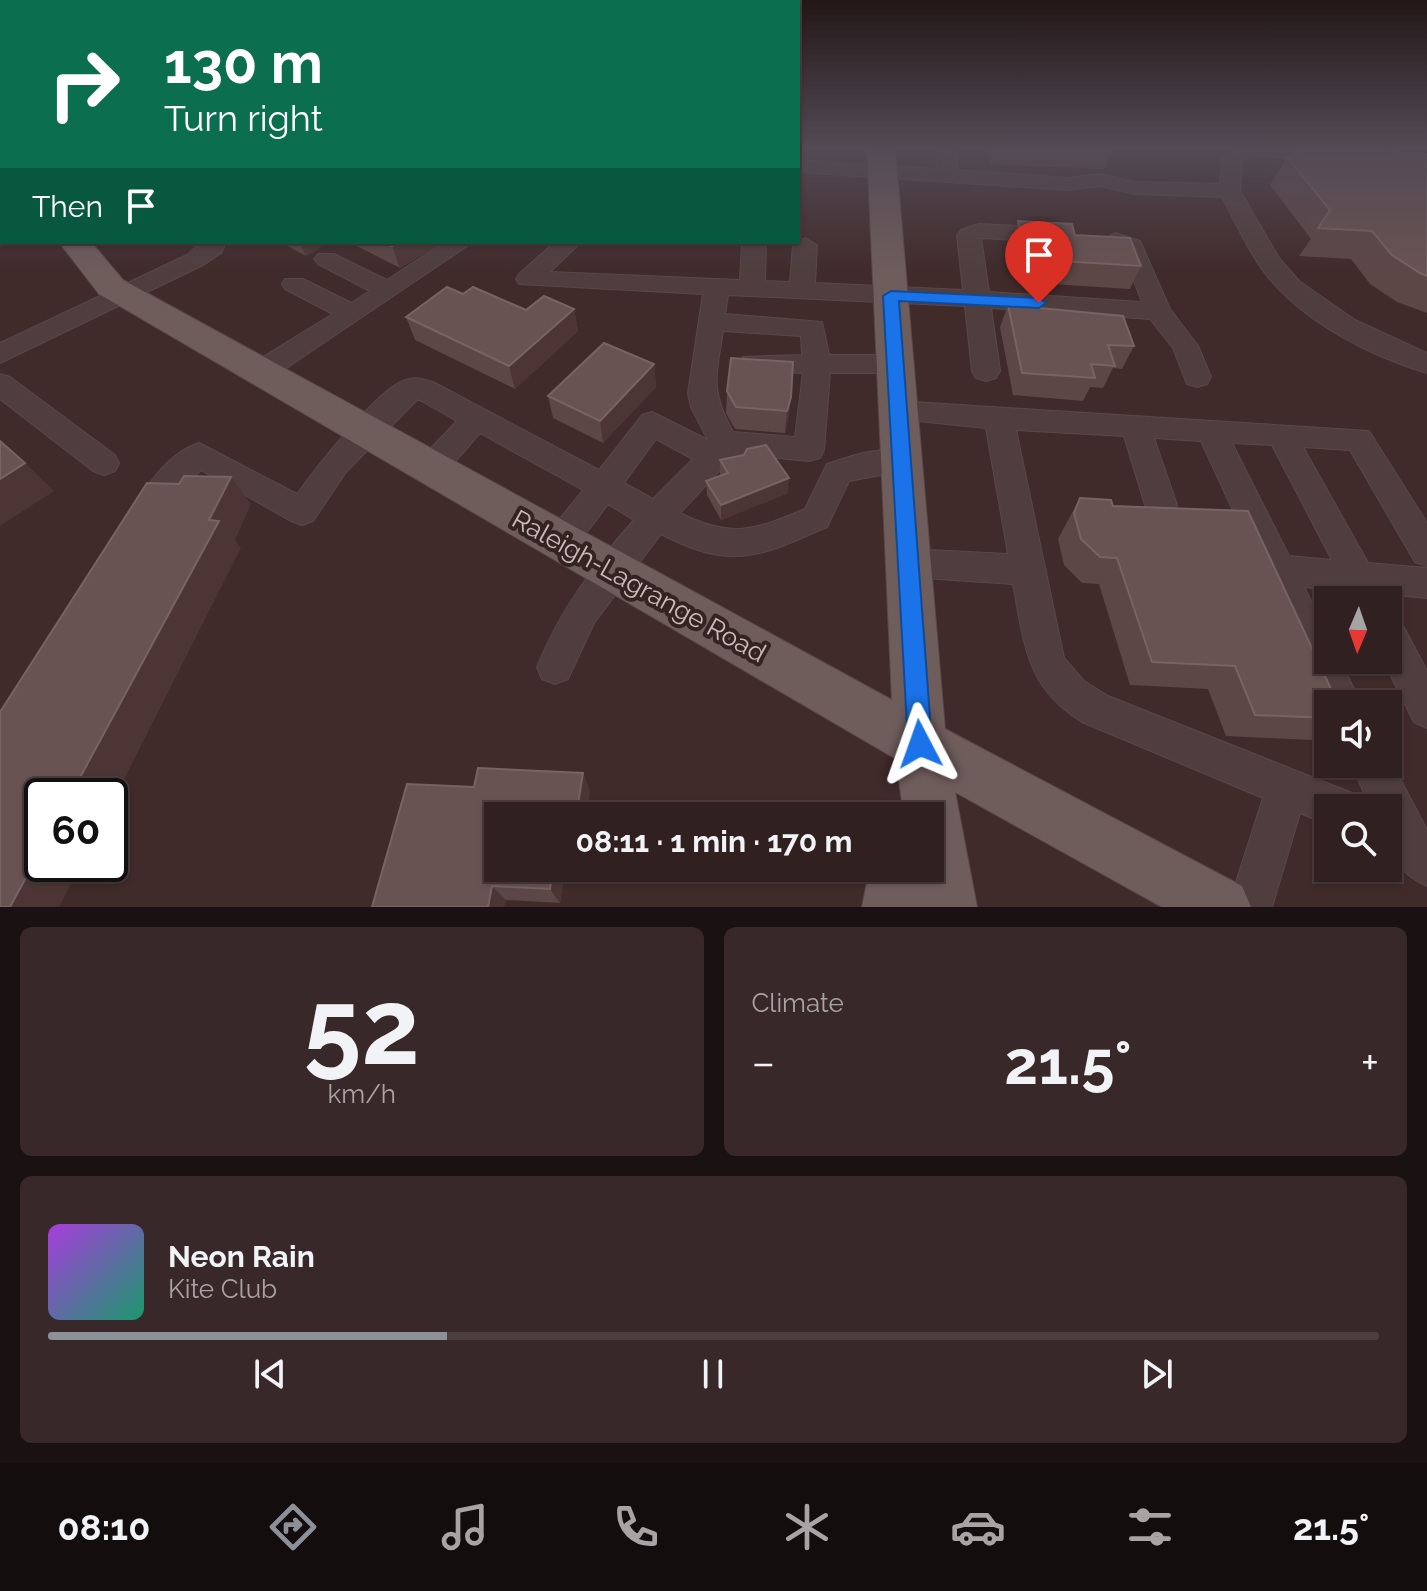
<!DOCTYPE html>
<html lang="en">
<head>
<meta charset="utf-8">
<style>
  :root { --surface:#302020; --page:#382829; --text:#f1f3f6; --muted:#a8a3a5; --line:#4b3e3e; --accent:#8c9099 }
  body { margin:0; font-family:Raleway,sans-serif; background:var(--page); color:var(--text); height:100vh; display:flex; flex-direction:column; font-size:30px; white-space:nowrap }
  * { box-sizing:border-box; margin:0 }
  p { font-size:26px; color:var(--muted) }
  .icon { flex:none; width:44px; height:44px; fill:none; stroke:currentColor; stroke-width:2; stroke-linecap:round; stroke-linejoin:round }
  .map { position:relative; height:907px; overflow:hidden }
  .drawer { display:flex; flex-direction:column; gap:20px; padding:20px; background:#1a1212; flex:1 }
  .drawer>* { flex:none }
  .banner { position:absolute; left:0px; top:0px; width:800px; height:244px; box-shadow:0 2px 6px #0004,0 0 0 2px var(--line); background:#0b6e4f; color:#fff; overflow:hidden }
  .needle { width:52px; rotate:182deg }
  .controls { position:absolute; left:1314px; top:586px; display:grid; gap:16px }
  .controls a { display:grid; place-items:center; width:88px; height:88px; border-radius:0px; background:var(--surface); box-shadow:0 2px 6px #0004,0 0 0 2px var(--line); font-size:40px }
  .speed { position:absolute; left:24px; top:778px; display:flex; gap:16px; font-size:40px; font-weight:700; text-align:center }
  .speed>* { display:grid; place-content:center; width:104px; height:104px; border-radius:50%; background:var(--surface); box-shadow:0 2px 6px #0004,0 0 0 2px var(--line); line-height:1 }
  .speed .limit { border:4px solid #111; border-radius:12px; background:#fff; color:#111 }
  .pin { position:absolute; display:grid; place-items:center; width:68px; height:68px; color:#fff; margin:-82px -34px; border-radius:50% 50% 50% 0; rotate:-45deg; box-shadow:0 0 8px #0007 }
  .pin .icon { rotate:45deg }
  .me { position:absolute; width:88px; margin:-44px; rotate:356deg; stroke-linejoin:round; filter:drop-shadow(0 0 6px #0008) }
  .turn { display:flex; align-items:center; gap:28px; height:168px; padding:0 32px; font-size:36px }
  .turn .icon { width:104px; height:104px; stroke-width:2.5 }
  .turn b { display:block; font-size:56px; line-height:68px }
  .then { display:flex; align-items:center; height:76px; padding:0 32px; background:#0003; gap:16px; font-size:30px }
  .big { font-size:60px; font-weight:700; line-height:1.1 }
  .drawer .card { flex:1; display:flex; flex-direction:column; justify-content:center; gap:12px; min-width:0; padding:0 28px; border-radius:12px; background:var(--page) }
  .drawer .dial { align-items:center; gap:0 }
  .dial b { font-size:104px; line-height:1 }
  .song { display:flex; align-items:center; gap:24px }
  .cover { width:96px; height:96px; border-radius:12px; background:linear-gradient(135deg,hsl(280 70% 55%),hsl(160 70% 35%)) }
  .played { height:8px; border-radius:4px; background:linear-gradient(90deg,var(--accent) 30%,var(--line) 30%) }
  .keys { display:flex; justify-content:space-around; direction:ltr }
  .heat { display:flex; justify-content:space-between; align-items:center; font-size:44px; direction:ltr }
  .drawer .tiles { flex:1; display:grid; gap:20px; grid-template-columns:1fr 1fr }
  .card:last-child { grid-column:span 2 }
  .trip { position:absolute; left:484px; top:802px; width:460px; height:80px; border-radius:0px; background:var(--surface); box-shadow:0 2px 6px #0004,0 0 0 2px var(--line); font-weight:700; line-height:80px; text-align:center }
  .tab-bar { display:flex; height:128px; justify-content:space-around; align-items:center; background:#130d0d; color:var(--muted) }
  .tab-bar .icon { width:56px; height:56px }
  .tab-bar .on { color:var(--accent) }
  .tab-bar b { font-size:36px; color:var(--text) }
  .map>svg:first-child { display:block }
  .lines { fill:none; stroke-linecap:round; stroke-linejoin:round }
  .minor-casing { stroke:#594848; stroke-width:2 }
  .major-casing { stroke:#594848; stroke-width:2 }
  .minor { fill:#503e3e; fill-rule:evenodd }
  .major { fill:#6f5d5c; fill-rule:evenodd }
  .wall { fill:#5d4646 }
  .shaded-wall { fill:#4d3535 }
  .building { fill:#695352; stroke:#786363; stroke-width:2 }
  .route { fill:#1a73e8; stroke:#114b97; stroke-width:2 }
  .labels { text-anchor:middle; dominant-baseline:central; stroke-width:8; stroke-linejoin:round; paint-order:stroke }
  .street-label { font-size:26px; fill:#cabcbb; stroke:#352322 }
</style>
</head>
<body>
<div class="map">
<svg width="1427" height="907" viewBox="0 0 1427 907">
  <rect width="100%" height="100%" fill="#402a2a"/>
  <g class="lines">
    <g class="minor-casing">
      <path id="minor" d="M937 147H957L958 170 1068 178 1099 174 1136 182 1220 184 1222 158 1237 147 1345 150 1348 154 1345 158 1338 160 1251 156 1242 161 1240 191 1279 258 1299 281 1355 320 1427 353V373C1372 357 1306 323 1269 278 1249 254 1237 224 1222 197L1136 194 1099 186 1068 190 798 172V160L937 169Z
        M2 194V208L0 209V195Z
        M979 224 1055 228 1067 235 1055 242 981 238 989 292 1142 302 1122 250 1103 240 1115 233 1140 241 1170 309 1198 346 1211 377 1207 384 1197 387 1187 384 1173 348 1150 319 991 308 1000 371 996 378 986 381 976 378 972 371 965 306 728 295 725 314 822 322 829 355H895L905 357 909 364 905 371 895 373H830L824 450 820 458 809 461 745 455 743 467 721 469 680 513C731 539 755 530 805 509L827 464C853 455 886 444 913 453L917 461 913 469 849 481 827 527C759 557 732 571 661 534L594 623 568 679 555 684 542 679 537 667C560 610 594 565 634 520L608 504C592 523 575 559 547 550L543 540 583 490 480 433C464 450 443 484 417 475L413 467 457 421 418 399 346 472 313 521 302 525 291 521 201 470C195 476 187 481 181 487 166 505 163 537 134 527L129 518C144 489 166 454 199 443L297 494C316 468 375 392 403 381 413 376 423 379 433 382L599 470 642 415 652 412 708 440 691 407 688 393 703 294 519 284 516 279 519 274 555 242H581L550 272 740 280 742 242H766L765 281 790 282 793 245 805 238 817 245 815 283 963 290 957 235 961 230ZM723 331 801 336 802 355 743 357 739 364 743 371 803 373 795 437 733 432C710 391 716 376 723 331ZM656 439 693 459 653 499 624 483Z
        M202 242H226L221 253 203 265 0 363V343L187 255Z
        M445 242H473L270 379 260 382 250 379 246 372 250 365 333 314 285 289 282 284 285 279H303L351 303 370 291 318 264 314 259 318 254H334L387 280Z
        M0 374 10 377 115 455 119 463 115 471 104 475 93 471 0 399Z
        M898 401 1369 431 1427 523V566L1415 562 1350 450 1303 447 1368 563 1427 568V598L1385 594 1387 600H1352L1347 591 1304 587 1328 636V660H1340L1361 704H1328V716L1201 441 1154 438 1177 505 1172 514 1161 518 1150 514 1145 505 1124 436 1016 430 1064 658 1084 681 1108 696 1352 793 1358 808H1328V825L1300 813 1272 907H1228L1263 798 1082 722C1025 686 1025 645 1013 584L908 577 896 573 891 563 896 553 908 549 1008 554 986 428 888 418 884 411 888 404ZM1232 443 1272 445 1332 560 1289 556Z
        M1388 618 1401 622 1427 671V728L1414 722 1383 660H1388Z
        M1388 756 1427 830V886C1390 870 1388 844 1388 808H1371L1351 764H1388Z"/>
    </g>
    <g class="major-casing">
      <path id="major" d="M0 147H2V161H0Z
        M867 147H895L945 729 1242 886 1251 907H1162L955 792 977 907H862L870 868H930V816H904L896 759 99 294 59 242H91L123 280 892 700Z"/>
    </g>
    <use href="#minor" class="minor"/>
    <use href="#major" class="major"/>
  </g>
  <path class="wall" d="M986 147H1113V148L1104 169 991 164Z
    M1299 148 1427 154V313L1397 302 1370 284 1351 259 1299 256 1311 239 1270 185 1287 157H1290L1293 152 1296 153Z
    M1018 221 1075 235 1141 266 1130 289 1019 282 1010 244Z
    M280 242H329L306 256Z
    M349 242H443L400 268Z
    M463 294 526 310 574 309 578 331 515 389 415 340 406 317Z
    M1008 305 1134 346 1122 369 1113 368 1103 388 1090 387 1083 401 1013 395 1000 327Z
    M654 364 656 387 603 443 553 418 548 396Z
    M727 391 791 397 788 419 785 433 735 429 726 413Z
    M720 460 788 493 721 520 707 495 706 481 720 476Z
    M1080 498 1113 506 1328 704V730L1312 740 1226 736 1208 689 1130 685 1099 584 1082 583 1064 565 1058 539Z
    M583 773 590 792 498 868H565L560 903 506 900 504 907H372L474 787Z"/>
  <path class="shaded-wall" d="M299 242H329L306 256Z
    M398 242H443L400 268 392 246Z
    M574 309 578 331 515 389 509 366Z
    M654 364 656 387 603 443 600 421Z
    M791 397 788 419 785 433 787 411Z
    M25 463 54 491 0 526V479Z
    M231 477 251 504 235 540 241 548 110 807V796H70Z
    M789 478 788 493 721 520V505Z
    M583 773 590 792 587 816H576Z
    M42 848V864H81L59 907H10Z
    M553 868H565L560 903 550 889Z
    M492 886 506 900 504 907H488Z"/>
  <path class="building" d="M1299 148 1427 154V276L1420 273 1392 255 1372 231 1318 228 1330 210 1287 157H1296L1293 152 1302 153Z
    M1018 221 1072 224 1075 235 1130 238 1141 266 1027 259Z
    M384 242H398L392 246Z
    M447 287 463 294 473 287 526 310 544 296 574 309 509 366 406 317Z
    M1008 305 1123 316 1134 346 1108 345 1115 366 1091 364 1095 378 1022 373Z
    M604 343 654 364 600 421 548 396Z
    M731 358 793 362 791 397 787 411 736 407 727 391Z
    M0 441 25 463 0 479Z
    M766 445 789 478 721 505 706 481 728 473 720 460 744 455 747 449Z
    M184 476 231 477 209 520 219 521 70 796H42V848L10 907H0V712L147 483 179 484Z
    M1080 498 1111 500 1113 506 1248 511 1338 704H1328V718L1255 715 1235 666 1152 662 1117 558 1100 557 1081 539 1074 513Z
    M478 768 583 773 576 816H498V868H553L550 889 492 886 488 907H372L407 784 474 787Z"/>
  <linearGradient id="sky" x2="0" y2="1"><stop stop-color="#231717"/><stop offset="0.54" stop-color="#534a55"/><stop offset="1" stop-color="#534a55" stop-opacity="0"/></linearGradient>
  <rect width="1427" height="274" fill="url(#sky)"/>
  <path class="route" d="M891 291 1039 298 1046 303 1039 308 899 301 932 744 928 752 920 756 911 752 908 744 883 296Z"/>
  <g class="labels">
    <g class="street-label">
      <text transform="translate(639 586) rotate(29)">Raleigh-Lagrange Road</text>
    </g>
  </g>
</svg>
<div class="controls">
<a><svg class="needle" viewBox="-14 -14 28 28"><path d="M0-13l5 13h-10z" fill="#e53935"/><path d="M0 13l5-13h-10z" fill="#a8a3a5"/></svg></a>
<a><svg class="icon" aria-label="sound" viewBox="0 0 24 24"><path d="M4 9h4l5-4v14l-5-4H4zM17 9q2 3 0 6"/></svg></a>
<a><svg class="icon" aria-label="search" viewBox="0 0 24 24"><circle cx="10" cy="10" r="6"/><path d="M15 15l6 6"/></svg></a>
</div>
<div class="speed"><div class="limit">60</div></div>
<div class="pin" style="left:1039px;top:303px;background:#d93025"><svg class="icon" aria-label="arrive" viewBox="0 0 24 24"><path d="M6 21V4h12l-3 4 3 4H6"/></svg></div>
<svg class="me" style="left:920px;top:744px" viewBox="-20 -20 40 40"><path d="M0-17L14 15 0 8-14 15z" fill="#1a73e8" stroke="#fff" stroke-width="4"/></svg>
<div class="trip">08:11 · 1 min · 170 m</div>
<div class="banner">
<div class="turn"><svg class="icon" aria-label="right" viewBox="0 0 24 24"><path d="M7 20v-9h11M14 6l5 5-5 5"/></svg><div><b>130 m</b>Turn right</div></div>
<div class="then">Then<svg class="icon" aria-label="arrive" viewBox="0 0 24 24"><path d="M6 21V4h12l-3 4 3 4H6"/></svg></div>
</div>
</div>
<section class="drawer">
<div class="tiles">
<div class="card dial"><b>52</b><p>km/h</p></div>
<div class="card"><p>Climate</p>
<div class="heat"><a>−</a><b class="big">21.5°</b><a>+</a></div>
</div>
<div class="card">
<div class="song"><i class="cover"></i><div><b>Neon Rain</b><p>Kite Club</p></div></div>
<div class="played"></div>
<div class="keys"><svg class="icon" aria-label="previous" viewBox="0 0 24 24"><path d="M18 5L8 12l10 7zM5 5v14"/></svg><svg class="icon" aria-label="pause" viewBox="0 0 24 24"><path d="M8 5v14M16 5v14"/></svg><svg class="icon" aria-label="next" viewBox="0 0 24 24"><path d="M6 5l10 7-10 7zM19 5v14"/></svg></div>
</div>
</div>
</section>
<nav class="tab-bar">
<b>08:10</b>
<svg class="icon on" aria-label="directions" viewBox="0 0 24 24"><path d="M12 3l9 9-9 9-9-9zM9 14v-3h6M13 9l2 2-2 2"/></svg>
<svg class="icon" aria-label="music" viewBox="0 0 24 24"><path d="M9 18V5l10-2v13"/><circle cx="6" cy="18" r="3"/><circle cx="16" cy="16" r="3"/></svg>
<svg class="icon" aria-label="phone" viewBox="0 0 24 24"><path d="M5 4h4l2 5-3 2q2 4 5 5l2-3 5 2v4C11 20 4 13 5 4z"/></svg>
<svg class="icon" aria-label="climate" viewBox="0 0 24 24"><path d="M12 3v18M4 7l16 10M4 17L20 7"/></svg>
<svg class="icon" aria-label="car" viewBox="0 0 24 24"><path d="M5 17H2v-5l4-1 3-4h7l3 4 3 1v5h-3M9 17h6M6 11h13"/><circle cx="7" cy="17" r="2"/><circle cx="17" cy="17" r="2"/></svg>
<svg class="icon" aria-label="filters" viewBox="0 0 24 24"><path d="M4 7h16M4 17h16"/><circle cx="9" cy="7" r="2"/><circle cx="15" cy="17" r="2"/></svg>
<b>21.5°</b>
</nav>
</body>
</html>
